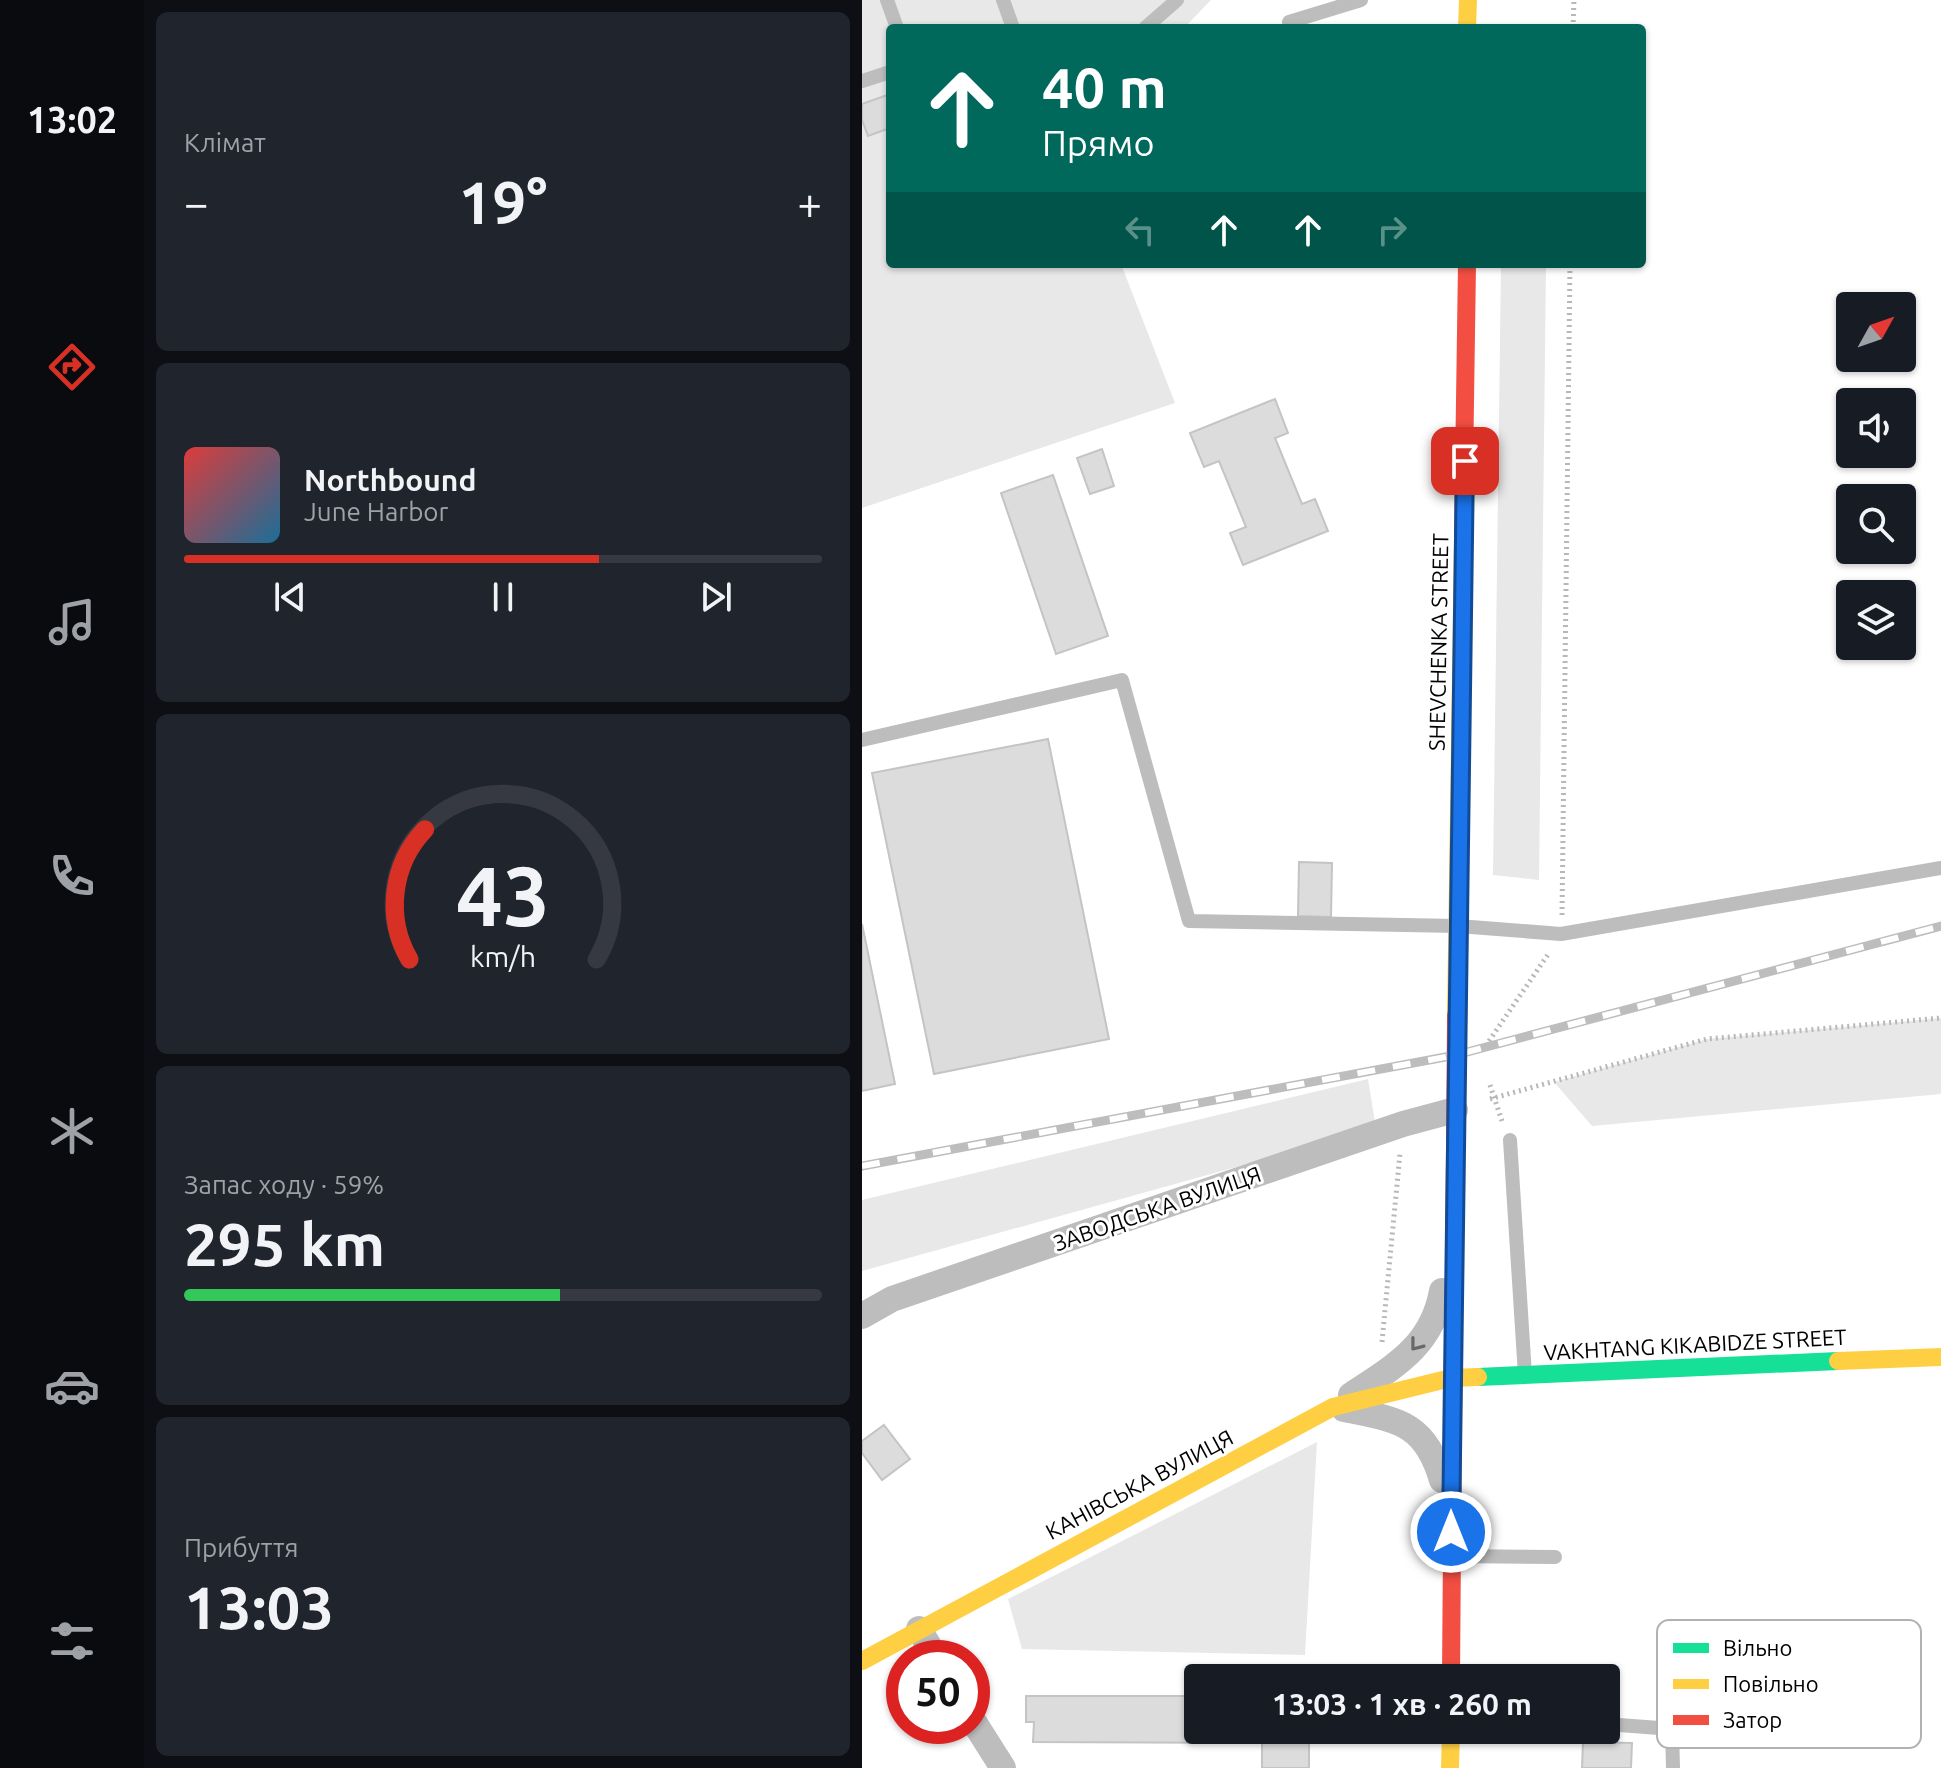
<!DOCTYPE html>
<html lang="uk">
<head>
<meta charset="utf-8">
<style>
  :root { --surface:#171b24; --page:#20242c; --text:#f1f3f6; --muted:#9ea1a6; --line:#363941; --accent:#d93025 }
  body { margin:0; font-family:Ubuntu,sans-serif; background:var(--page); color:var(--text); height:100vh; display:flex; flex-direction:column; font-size:30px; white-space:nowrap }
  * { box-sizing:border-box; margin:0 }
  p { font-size:26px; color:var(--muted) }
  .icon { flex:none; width:44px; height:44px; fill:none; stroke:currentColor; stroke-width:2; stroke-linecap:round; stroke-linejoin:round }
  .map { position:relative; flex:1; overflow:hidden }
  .side { display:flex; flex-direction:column; gap:12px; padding:12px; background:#0d0f14; width:718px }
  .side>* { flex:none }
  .guide { position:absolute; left:24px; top:24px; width:760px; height:244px; border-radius:8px; box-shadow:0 2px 6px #0004; background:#00695c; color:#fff; overflow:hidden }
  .needle { width:52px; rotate:50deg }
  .fabs { position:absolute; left:974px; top:292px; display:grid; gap:16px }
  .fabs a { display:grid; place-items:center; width:80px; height:80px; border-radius:8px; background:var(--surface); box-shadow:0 2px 6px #0004; font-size:40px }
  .speed { position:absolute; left:24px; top:1640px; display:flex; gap:16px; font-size:40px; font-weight:700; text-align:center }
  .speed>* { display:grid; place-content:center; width:104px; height:104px; border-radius:50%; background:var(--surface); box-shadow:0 2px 6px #0004; line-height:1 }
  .speed .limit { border:12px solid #d22; background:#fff; color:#111 }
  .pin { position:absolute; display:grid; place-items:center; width:68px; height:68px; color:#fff; margin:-34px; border-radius:16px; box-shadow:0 4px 12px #0006 }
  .me { position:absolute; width:88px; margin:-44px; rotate:0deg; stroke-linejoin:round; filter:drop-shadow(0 0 6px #0008) }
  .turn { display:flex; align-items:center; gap:28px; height:168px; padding:0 24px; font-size:36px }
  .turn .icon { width:104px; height:104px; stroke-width:2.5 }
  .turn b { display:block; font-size:56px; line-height:68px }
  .lanes { display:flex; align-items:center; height:76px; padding:0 24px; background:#0003; justify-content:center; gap:40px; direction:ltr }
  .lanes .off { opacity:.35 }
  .big { font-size:60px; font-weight:700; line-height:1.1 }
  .side .card { flex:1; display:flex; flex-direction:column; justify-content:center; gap:12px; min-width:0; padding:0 28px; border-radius:12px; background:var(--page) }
  .side .dial { align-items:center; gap:0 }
  .dial svg { height:208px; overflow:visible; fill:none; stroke:var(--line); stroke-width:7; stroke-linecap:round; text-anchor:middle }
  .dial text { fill:var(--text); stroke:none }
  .song { display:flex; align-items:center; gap:24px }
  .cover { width:96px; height:96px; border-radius:12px; background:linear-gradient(135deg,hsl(0 70% 55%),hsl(200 70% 35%)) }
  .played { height:8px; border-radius:4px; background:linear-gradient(90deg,var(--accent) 65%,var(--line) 65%) }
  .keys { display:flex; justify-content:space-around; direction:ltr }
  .heat { display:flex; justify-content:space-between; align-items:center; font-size:44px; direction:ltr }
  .charge { height:12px; border-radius:6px; background:linear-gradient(90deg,#34c759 59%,var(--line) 0) }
  .trip { position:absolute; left:322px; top:1664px; width:436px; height:80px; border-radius:8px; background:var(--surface); box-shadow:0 2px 6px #0004; font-weight:700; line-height:80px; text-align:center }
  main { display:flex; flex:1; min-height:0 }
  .dock { display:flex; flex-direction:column; width:144px; justify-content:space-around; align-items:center; background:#090b0e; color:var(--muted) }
  .dock .icon { width:56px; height:56px }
  .dock .current { color:var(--accent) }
  .dock b { font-size:36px; color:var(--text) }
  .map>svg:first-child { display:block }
  .green { fill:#e8e8e8 }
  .building { fill:#dcdcdc; stroke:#c4c4c4; stroke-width:2 }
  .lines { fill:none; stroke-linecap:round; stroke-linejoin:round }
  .path { stroke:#b8b8b8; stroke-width:5; stroke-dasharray:2 4; stroke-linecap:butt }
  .lane { stroke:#bdbdbd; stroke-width:14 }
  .street { stroke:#bdbdbd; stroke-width:26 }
  .fast { stroke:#16e098; stroke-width:18 }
  .slow { stroke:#ffcf43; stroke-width:18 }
  .jam { stroke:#f24e42; stroke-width:18 }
  .rail-casing { stroke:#bdbdbd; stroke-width:9 }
  .rail { stroke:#fff; stroke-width:6; stroke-dasharray:18; stroke-linecap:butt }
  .oneway { stroke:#686868 }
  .route-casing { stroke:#114b97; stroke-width:20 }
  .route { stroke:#1a73e8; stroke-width:14 }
  .labels { text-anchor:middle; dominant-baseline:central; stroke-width:6; stroke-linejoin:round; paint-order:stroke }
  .street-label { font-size:22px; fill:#000; stroke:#fff }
  .key { fill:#fff; stroke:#b2b2b2; stroke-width:2 }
  .key-label { font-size:22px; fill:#000 }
</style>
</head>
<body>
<main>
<nav class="dock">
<b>13:02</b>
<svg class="icon current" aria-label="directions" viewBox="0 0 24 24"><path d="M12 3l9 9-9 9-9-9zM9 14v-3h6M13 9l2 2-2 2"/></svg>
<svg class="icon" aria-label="music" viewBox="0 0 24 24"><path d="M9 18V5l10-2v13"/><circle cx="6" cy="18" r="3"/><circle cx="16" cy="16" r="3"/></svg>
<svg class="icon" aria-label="phone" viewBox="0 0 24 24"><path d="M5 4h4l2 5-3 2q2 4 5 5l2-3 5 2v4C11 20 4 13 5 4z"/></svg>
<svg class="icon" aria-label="climate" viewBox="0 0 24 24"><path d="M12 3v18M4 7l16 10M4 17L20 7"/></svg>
<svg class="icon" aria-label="car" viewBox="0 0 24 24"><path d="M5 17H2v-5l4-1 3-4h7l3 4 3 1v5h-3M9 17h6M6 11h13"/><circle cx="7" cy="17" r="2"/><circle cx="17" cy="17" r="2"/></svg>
<svg class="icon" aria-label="filters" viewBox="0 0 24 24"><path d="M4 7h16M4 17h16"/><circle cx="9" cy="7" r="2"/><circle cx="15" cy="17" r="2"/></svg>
</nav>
<section class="side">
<div class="card"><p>Клімат</p>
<div class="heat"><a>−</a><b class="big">19°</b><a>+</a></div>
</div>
<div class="card">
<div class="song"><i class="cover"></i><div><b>Northbound</b><p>June Harbor</p></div></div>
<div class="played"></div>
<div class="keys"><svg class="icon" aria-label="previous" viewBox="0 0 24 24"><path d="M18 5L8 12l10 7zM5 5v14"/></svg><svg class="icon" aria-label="pause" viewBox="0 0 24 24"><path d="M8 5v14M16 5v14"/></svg><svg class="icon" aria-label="next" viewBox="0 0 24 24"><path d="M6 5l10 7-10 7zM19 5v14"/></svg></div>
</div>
<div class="card dial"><svg viewBox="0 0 100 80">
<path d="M14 69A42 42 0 1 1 86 69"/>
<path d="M14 69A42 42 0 0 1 20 19" stroke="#d93025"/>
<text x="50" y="56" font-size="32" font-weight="700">43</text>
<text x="50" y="72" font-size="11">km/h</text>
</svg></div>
<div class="card"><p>Запас ходу · 59%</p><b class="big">295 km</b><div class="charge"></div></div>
<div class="card"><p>Прибуття</p><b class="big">13:03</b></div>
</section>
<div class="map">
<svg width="1079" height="1768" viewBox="0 0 1079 1768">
  <rect width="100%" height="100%" fill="#fff"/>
  <path class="green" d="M0 0H349L322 28H28V264H259L313 403 0 508Z
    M639 264H684L677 880 631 875Z
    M1079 1018V1094L730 1126 692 1082 845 1039Z
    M506 1079 514 1128 0 1271V1200Z
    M455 1442 443 1655 160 1649 146 1599Z"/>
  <path class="building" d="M28 94V128L6 136 0 120V104Z
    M413 399 426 433 413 438 440 504 453 499 466 531 381 565 368 533 384 527 357 461 342 467 328 433Z
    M240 449 252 486 228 494 215 458Z
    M191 475 246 636 194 654 139 493Z
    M186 739 247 1039 72 1074 10 773Z
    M437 862 470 863 469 917 436 916Z
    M0 924 33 1084 0 1091Z
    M22 1425 48 1459 20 1480 0 1453V1441Z
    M164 1696H336V1730H447V1768H400V1743L171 1742 172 1722H164Z
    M721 1742 770 1743 769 1768H720Z"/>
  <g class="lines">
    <path class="path" d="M711 28 712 0
      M700 915 708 264
      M627 1041 687 953
      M628 1085 640 1121
      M628 1099 845 1039 1079 1018
      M520 1342 538 1153"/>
    <path class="lane" d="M25 0 35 28
      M141 0 151 28
      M427 22 499 0
      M283 28 315 0
      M0 81 28 72
      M0 740 260 680 327 921 596 926 699 934 1079 868
      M648 1140 663 1375
      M589 1556 693 1557
      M744 1724 810 1729 811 1768"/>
    <path class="street" d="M0 1316 30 1299 541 1124 593 1110
      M489 1395C533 1366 570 1346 580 1291
      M482 1409C536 1420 563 1422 580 1480
      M57 1629 74 1658
      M110 1719 141 1768"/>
    <path class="fast" d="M616 1377 976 1361"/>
    <path class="slow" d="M605 28 606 0
      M594 1015 601 538
      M976 1361 1079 1357
      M0 1661 471 1407 589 1378 616 1377
      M588 1768 589 1730"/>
    <path class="jam" d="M601 538 605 264
      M589 1678 594 1015"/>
    <g class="rail-casing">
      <path id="rail" d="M0 1166 594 1055 1079 926"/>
    </g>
    <use href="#rail" class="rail"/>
  </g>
  <defs><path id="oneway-chevron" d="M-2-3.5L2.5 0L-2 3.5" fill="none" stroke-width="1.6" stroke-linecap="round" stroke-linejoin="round" transform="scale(2)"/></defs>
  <use class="oneway" href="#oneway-chevron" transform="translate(554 1345) rotate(128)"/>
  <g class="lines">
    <g class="route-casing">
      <path id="route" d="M589 1532 603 461"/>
    </g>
    <use href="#route" class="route"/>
  </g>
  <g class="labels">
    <g class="street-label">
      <text transform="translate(576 642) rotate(-89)">SHEVCHENKA STREET</text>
      <text transform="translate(295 1208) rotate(-19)">ЗАВОДСЬКА ВУЛИЦЯ</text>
      <text transform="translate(833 1344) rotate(-3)">VAKHTANG KIKABIDZE STREET</text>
      <text transform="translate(277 1484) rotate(-28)">КАНІВСЬКА ВУЛИЦЯ</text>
    </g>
  </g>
  <rect x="795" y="1620" width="264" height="128" rx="12" class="key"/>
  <rect x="811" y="1643" width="36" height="10" fill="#16e098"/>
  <rect x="811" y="1679" width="36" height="10" fill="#ffcf43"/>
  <rect x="811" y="1715" width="36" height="10" fill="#f24e42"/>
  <g class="key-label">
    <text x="861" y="1656">Вільно</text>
    <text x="861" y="1692">Повільно</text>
    <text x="861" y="1728">Затор</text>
  </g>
</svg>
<div class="fabs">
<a><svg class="needle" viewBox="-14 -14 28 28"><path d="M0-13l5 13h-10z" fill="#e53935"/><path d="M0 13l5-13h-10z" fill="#9ea1a6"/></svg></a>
<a><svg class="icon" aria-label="sound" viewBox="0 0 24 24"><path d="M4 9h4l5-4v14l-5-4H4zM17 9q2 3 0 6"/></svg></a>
<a><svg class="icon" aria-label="search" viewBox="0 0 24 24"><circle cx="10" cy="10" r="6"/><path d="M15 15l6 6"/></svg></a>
<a><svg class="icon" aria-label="layers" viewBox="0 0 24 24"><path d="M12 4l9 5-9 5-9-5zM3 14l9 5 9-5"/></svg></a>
</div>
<div class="speed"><div class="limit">50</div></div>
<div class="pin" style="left:603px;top:461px;background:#d93025"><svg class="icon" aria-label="arrive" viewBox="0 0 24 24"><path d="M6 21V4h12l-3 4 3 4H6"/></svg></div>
<svg class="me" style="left:589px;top:1532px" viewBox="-20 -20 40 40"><circle r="17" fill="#1a73e8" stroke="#fff" stroke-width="3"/><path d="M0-11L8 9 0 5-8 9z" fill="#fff"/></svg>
<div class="trip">13:03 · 1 хв · 260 m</div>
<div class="guide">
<div class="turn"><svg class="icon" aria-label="ahead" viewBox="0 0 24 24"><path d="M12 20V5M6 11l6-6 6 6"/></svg><div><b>40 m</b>Прямо</div></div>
<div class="lanes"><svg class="icon off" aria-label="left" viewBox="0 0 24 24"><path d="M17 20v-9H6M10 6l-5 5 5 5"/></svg><svg class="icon" aria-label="ahead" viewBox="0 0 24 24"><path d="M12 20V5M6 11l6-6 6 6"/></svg><svg class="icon" aria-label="ahead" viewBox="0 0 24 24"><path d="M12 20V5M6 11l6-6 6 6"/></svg><svg class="icon off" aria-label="right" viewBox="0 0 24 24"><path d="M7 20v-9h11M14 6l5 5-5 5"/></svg></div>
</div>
</div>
</main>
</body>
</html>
